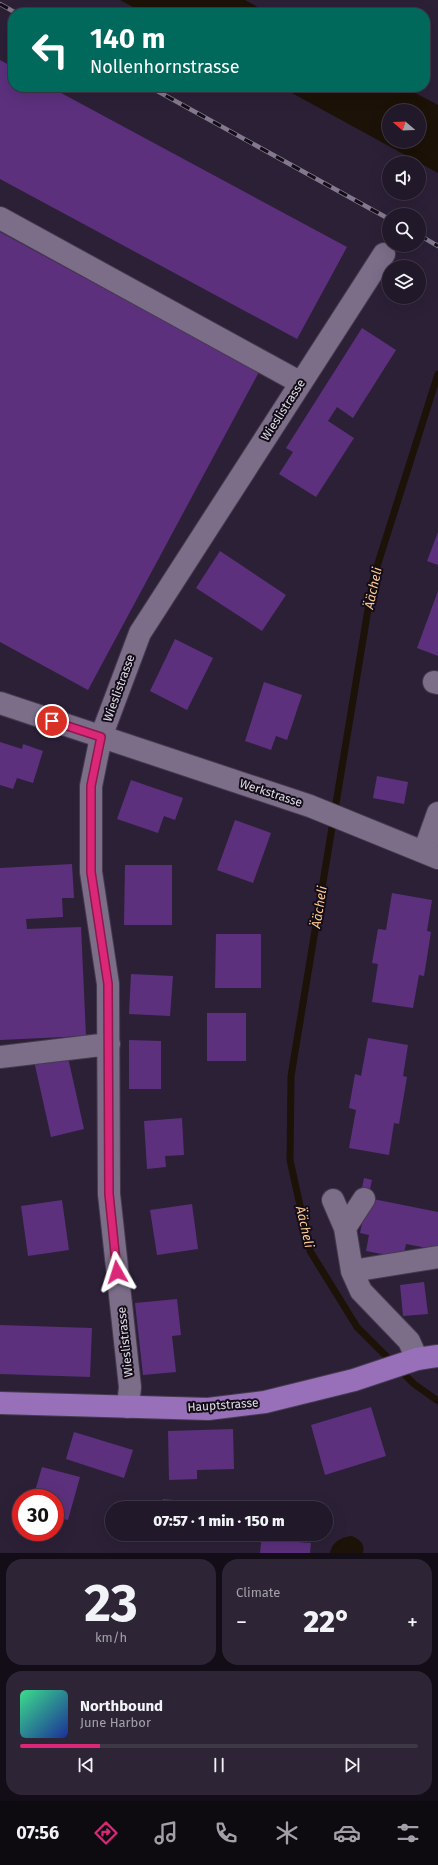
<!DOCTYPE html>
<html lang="en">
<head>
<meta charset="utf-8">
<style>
  :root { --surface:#211829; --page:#2d2535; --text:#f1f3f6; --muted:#a2a0a8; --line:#3e3746; --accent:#db2777 }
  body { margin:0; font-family:"Fira Sans",sans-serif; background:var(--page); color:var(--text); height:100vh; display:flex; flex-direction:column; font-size:15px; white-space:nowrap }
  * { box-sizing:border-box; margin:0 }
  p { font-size:13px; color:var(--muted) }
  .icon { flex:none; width:22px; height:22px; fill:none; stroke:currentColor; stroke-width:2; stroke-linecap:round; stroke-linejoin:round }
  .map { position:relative; height:1553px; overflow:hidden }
  .details { display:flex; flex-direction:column; gap:6px; padding:6px; background:#120d17; flex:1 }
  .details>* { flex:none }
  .banner { position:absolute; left:8px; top:8px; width:422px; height:84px; border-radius:16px; box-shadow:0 4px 16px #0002,0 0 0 1px var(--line); background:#00695c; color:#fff; overflow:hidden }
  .needle { width:26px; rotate:289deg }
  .fabs { position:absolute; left:382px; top:104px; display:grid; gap:8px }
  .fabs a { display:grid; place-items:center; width:44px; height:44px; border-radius:50%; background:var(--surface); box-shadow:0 4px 16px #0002,0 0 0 1px var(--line); font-size:20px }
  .speed { position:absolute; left:12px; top:1489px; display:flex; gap:8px; font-size:20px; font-weight:700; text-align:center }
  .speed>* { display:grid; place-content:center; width:52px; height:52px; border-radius:50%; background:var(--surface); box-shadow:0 4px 16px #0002,0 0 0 1px var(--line); line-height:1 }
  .speed .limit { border:6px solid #d22; background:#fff; color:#111 }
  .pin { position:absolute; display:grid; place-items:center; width:34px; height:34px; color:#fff; margin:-17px; border:2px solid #fff; border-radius:50%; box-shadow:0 1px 4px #0007 }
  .me { position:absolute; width:44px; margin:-22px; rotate:354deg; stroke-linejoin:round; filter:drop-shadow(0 0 3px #0008) }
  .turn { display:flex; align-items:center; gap:14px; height:84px; padding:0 16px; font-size:18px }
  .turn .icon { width:52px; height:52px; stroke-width:2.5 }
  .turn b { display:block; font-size:28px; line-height:34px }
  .big { font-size:30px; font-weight:800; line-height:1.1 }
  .details .card { flex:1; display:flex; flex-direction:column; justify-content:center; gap:6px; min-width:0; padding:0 14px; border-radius:16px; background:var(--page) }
  .details .dial { align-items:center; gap:0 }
  .dial b { font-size:52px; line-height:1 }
  .song { display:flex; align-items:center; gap:12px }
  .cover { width:48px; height:48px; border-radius:6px; background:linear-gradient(135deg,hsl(150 70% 55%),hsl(230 70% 35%)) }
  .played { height:4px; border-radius:2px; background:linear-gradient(90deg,var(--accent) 20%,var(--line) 20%) }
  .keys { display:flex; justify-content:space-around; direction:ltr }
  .heat { display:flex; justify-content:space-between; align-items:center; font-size:22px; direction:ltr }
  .details .tiles { flex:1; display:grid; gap:6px; grid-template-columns:1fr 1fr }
  .card:last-child { grid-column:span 2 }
  .trip { position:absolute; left:105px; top:1501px; width:228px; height:40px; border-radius:20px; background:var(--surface); box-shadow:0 4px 16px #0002,0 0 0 1px var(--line); font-weight:800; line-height:40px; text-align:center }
  .tab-bar { display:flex; height:64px; justify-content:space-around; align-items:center; background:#0d0a10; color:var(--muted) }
  .tab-bar .icon { width:28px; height:28px }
  .tab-bar .on { color:var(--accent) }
  .tab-bar b { font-size:18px; color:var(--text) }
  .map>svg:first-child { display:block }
  .water { fill:#1c1207; fill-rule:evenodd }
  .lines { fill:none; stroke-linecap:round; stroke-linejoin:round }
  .stream { stroke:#1c1207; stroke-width:7 }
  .building { fill:#5c307d }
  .minor-casing { stroke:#463b4e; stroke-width:24 }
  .major-casing { stroke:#463b4e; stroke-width:24 }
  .minor { stroke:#7c6e89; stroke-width:22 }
  .major { stroke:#9870b9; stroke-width:22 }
  .rail-casing { stroke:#83798c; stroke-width:4.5 }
  .rail { stroke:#120d17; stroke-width:3; stroke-dasharray:9; stroke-linecap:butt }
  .route-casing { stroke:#8e194d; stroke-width:10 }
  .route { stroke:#db2777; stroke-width:7 }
  .labels { text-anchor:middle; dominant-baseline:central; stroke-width:4; stroke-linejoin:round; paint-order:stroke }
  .street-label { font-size:12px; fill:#e0d9e8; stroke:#120d17 }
  .water-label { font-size:13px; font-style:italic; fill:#fec88e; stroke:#120d17 }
</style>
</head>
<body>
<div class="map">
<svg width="438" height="1553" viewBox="0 0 438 1553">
  <rect width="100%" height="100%" fill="#2c2037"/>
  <path class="water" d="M120 0H245L269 13H144Z
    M281 87H404L438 105V173ZM389 111H419V141H389Z
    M352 1536C360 1540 365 1543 363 1553H330C332 1542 341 1537 352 1536Z"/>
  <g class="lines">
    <path class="stream" d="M438 374 373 579 291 1076 290 1160 310 1251 357 1327 414 1384 438 1401"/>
  </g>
  <path class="building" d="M0 60 13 67V87H50L347 247 297 339 0 179Z
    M0 232 259 372 88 690 0 642Z
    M362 328 396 350 353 418 337 407 328 421 354 438 316 497 279 474 293 452 286 448Z
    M438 532V565L427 561Z
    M220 551 286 595 262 631 196 588Z
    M438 591V656L417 648Z
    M175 639 213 658 187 710 150 691Z
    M264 682 302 695 287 740 276 736 271 750 245 741Z
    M0 742 22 749 23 744 43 751 33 783 17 778 13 789 0 785Z
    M377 776 408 782 404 804 373 798Z
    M131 780 183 798 175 820 164 816 158 833 117 819Z
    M235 820 271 833 253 883 217 870Z
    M72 864 74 898H62L63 917 26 919 27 929 81 927 86 1036 0 1040V868Z
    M125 865H172V925H124Z
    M392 893 432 900 427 931 431 932 424 976 419 975 413 1008 372 1002 378 964 372 963 378 929 386 930Z
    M216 934H261V988H215Z
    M131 974 173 976 170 1016 129 1014Z
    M207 1013H246V1061H207Z
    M368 1038 408 1045 403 1076 407 1077 399 1124 394 1123 389 1155 349 1148 356 1110 349 1108 355 1074 361 1076Z
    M129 1040 161 1041V1089H129Z
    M67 1053 84 1129 51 1137 34 1061Z
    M182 1118 184 1155 165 1156 166 1167 147 1169 144 1121Z
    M364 1178 372 1180 368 1198 438 1212V1250L406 1244 403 1258 366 1251 369 1235 360 1233 367 1199 360 1198Z
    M62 1200 69 1250 28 1256 21 1206Z
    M192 1204 198 1249 157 1255 150 1210Z
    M424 1282 428 1314 403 1316 400 1285Z
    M177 1299 181 1335 172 1336 176 1372 143 1375 135 1303Z
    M0 1325 92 1328 90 1377 0 1374Z
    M371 1407 386 1456 325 1475 311 1425Z
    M233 1429 234 1469 197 1470V1479L169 1480 168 1431Z
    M74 1432 133 1450 124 1478 66 1459Z
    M42 1467 80 1477 68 1520 55 1517V1498H33Z
    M163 1499 205 1503V1508H162Z
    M160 1534H202V1540L160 1536Z
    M262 1534H298L297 1542 311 1543 310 1553H260Z"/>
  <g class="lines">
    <g class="minor-casing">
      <path id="minor" d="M0 218 301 383
        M434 682 438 683
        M0 703 310 806 438 858
        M424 852 438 813
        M0 1057 109 1044
        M333 1200 345 1228 352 1271 361 1291 409 1341 417 1359
        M345 1228 364 1199
        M352 1271 438 1257
        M128 1407 130 1387 109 1194 108 984 91 872V786L101 737 140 633 384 254"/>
    </g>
    <g class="major-casing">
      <path id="major" d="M0 1403 208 1409 265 1402 354 1380 417 1359 438 1356"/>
    </g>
    <use href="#minor" class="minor"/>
    <use href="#major" class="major"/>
    <g class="rail-casing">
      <path id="rail" d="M0 4 16 13
        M150 87 389 219
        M419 235 438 246"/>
    </g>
    <use href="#rail" class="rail"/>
  </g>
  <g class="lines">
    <g class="route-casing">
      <path id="route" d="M52 721 101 737 91 786V872L108 984 109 1194 117 1272"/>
    </g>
    <use href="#route" class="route"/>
  </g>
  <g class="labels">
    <g class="street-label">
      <text transform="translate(283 410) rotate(-57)">Wieslistrasse</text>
      <text transform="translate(119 688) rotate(-70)">Wieslistrasse</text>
      <text transform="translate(271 793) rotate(18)">Werkstrasse</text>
      <text transform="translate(125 1342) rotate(-96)">Wieslistrasse</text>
      <text transform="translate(223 1405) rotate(-4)">Hauptstrasse</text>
    </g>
    <g class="water-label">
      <text transform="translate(373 588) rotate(-78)">Äächeli</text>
      <text transform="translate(319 907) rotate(-81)">Äächeli</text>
      <text transform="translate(305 1227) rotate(77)">Äächeli</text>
    </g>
  </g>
</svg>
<div class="fabs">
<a><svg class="needle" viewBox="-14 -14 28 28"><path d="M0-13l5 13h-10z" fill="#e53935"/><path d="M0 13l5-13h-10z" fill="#a2a0a8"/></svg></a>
<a><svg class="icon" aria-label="sound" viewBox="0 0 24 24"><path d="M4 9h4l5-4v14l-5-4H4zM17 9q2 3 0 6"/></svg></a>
<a><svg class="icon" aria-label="search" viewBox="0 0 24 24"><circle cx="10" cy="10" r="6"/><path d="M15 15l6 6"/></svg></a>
<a><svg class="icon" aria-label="layers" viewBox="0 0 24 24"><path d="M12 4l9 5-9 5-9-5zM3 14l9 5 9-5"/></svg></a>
</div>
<div class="speed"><div class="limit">30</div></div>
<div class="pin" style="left:52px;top:721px;background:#d93025"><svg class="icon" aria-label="arrive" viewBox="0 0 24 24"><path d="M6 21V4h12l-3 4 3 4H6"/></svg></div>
<svg class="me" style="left:117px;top:1272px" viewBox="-20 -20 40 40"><path d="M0-17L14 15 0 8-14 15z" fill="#db2777" stroke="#fff" stroke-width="4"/></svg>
<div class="trip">07:57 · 1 min · 150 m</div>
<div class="banner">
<div class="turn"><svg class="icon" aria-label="left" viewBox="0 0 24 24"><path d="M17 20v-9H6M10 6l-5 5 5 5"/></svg><div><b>140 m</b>Nollenhornstrasse</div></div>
</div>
</div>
<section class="details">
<div class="tiles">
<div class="card dial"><b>23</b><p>km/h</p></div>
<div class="card"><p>Climate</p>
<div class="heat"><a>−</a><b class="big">22°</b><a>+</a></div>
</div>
<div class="card">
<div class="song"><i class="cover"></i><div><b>Northbound</b><p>June Harbor</p></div></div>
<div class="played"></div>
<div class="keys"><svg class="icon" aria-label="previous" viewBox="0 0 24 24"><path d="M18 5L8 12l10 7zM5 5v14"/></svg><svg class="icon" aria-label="pause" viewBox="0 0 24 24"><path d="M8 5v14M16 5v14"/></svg><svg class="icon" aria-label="next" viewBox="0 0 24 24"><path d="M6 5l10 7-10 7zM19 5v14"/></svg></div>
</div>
</div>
</section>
<nav class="tab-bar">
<b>07:56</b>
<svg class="icon on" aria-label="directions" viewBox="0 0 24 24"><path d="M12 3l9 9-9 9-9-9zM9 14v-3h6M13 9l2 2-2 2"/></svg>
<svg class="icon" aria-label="music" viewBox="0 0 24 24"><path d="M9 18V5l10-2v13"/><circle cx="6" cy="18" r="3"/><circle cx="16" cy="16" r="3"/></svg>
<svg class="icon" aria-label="phone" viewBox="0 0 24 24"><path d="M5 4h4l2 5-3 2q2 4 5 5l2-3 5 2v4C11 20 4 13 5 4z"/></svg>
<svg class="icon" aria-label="climate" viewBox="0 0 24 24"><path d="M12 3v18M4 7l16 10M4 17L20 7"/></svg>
<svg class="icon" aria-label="car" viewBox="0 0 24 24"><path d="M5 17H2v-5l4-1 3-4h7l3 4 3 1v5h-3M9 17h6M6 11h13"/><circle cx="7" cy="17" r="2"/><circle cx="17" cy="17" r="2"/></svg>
<svg class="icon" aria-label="filters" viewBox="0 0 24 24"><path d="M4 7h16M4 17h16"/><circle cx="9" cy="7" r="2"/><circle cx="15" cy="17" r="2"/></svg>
</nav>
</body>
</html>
